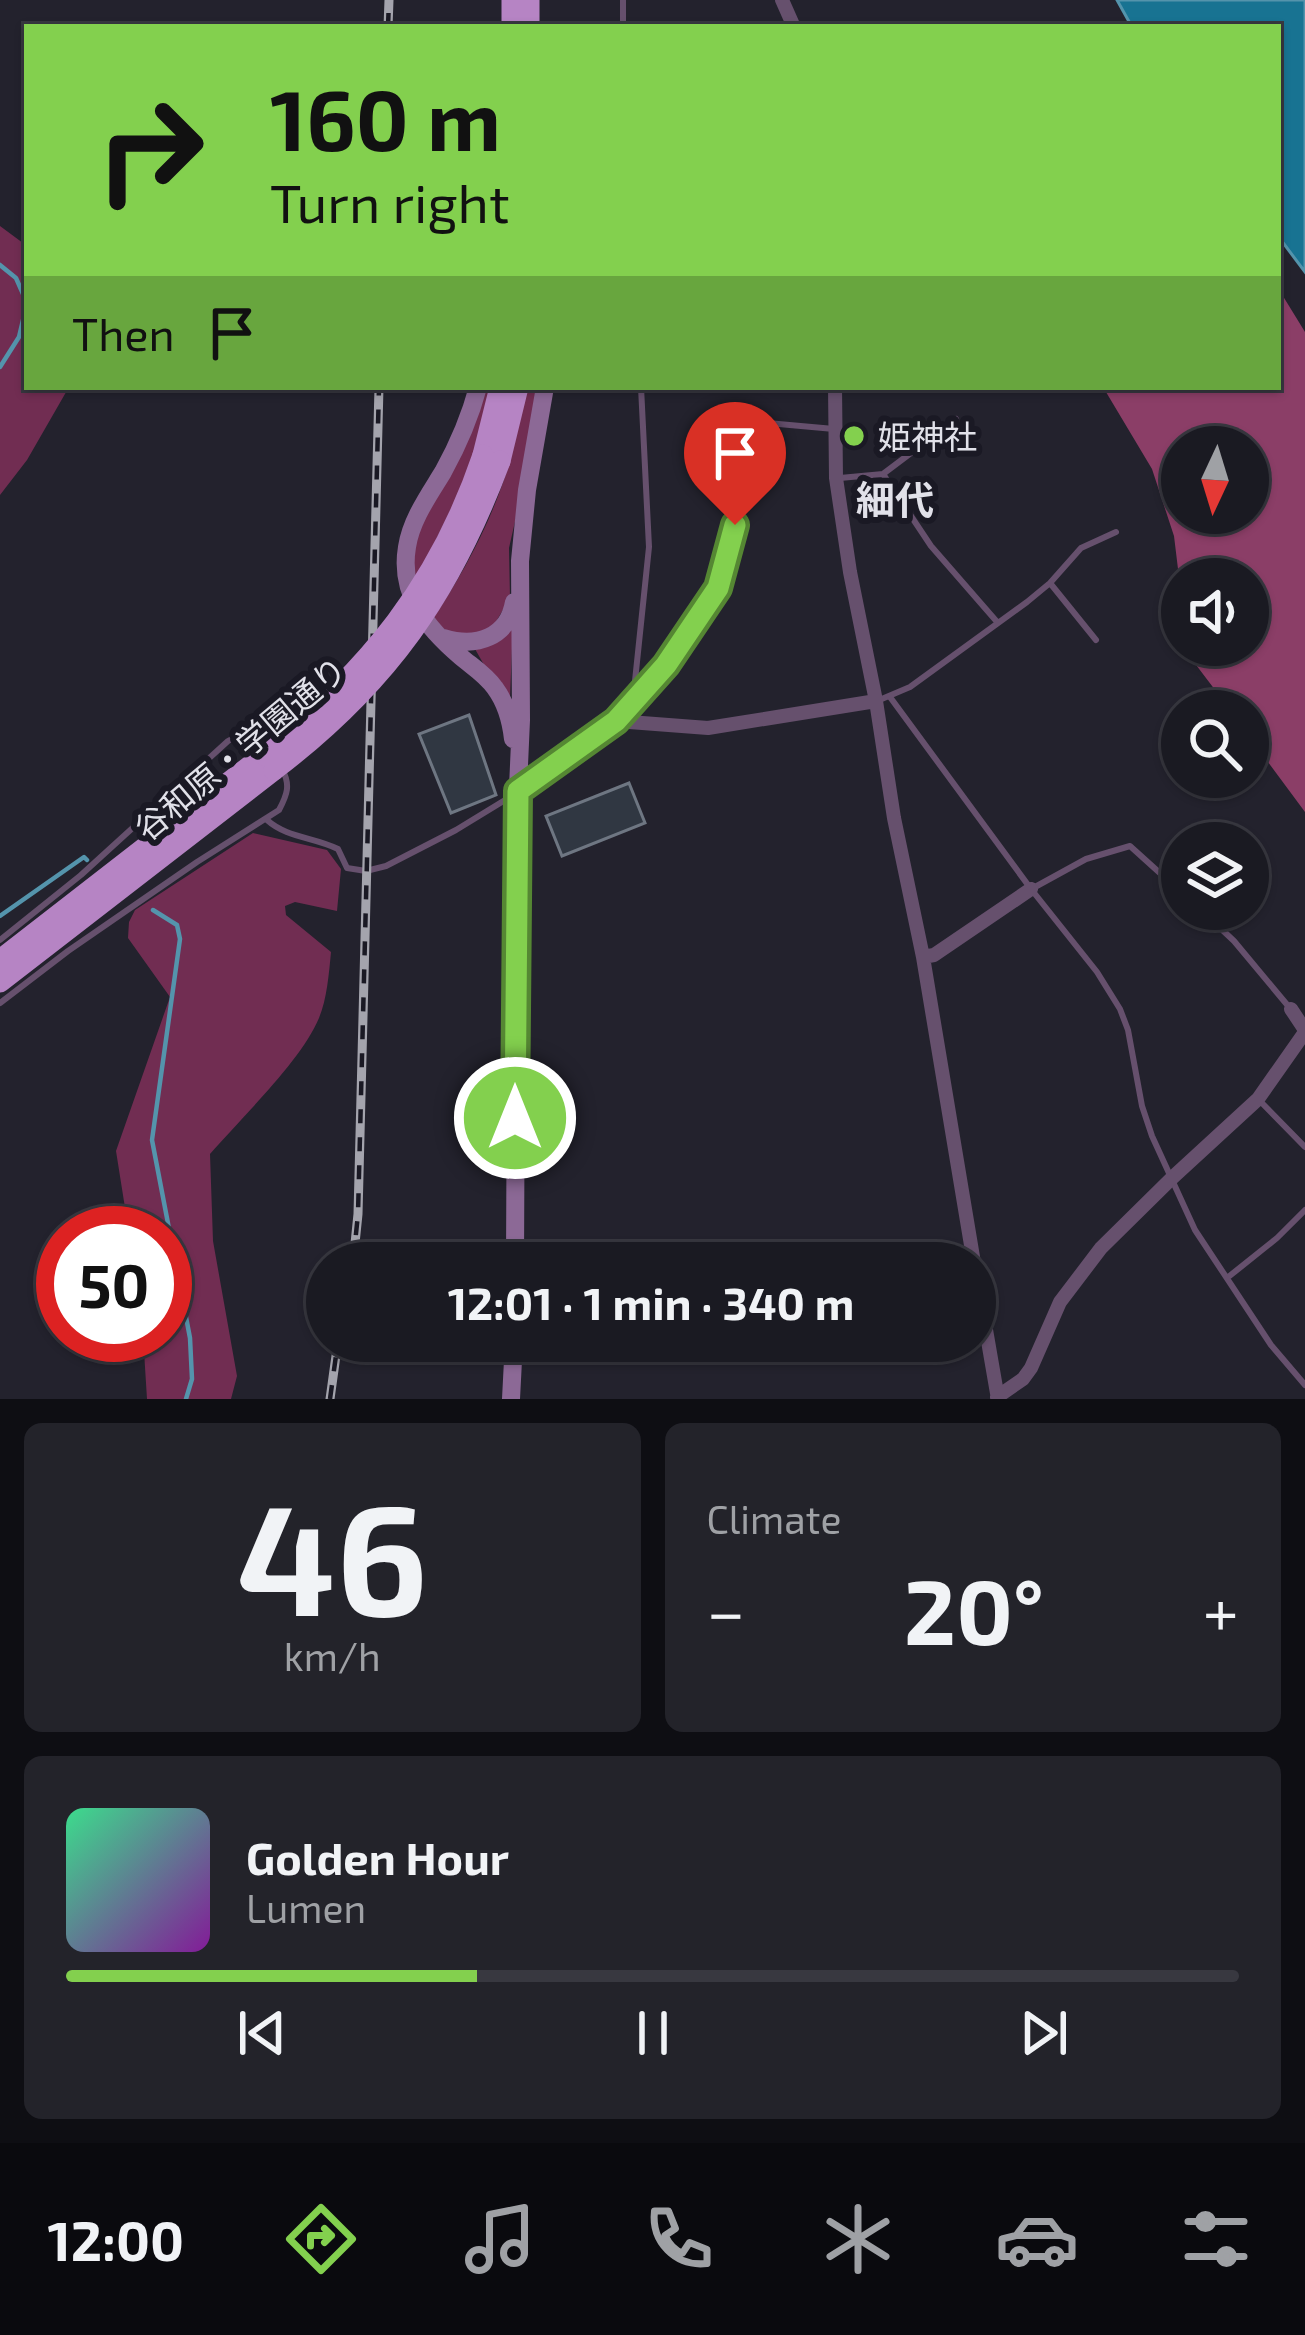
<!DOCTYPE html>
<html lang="en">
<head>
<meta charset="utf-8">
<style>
  :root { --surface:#1a1a22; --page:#23232a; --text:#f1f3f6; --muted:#9fa1a5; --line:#383840; --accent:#83d04e }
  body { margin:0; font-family:"Exo 2","Noto Sans JP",sans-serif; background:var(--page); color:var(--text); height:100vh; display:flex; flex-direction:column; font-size:45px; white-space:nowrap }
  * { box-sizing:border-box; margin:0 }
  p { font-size:39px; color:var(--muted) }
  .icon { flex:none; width:66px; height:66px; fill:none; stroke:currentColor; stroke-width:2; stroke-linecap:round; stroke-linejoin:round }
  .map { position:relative; height:1399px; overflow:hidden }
  .panel { display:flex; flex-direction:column; gap:24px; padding:24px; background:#0e0e13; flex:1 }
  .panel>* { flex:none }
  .hud { position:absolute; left:24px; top:24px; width:1257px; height:366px; border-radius:0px; box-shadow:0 3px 9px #0004,0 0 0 3px var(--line); background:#83d04e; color:#111; overflow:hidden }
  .needle { width:78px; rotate:184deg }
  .fabs { position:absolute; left:1161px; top:426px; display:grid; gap:24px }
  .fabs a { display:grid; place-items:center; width:108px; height:108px; border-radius:50%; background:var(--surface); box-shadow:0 3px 9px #0004,0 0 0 3px var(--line); font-size:60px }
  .speed { position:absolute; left:36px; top:1206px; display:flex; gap:24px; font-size:60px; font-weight:700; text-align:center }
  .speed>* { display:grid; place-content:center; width:156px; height:156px; border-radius:50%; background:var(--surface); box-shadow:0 3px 9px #0004,0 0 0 3px var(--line); line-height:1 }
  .speed .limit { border:18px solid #d22; background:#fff; color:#111 }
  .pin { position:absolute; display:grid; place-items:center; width:102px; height:102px; color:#fff; margin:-123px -51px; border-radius:50% 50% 50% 0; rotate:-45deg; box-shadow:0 0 12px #0007 }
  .pin .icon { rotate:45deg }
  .me { position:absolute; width:132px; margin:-66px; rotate:0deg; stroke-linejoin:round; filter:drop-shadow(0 0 9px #0008) }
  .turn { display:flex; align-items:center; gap:42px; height:252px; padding:0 48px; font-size:54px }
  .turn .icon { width:156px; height:156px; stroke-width:2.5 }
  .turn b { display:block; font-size:84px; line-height:102px }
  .then { display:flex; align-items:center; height:114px; padding:0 48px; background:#0003; gap:24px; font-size:45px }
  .big { font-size:90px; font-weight:700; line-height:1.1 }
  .panel .tile { flex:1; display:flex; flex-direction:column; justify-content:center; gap:18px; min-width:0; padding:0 42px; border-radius:18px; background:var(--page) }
  .panel .dial { align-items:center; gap:0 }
  .dial b { font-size:156px; line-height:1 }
  .song { display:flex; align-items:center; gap:36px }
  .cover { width:144px; height:144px; border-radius:18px; background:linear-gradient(135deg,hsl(150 70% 55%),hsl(290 70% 35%)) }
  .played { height:12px; border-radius:6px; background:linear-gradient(90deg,var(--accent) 35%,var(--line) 35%) }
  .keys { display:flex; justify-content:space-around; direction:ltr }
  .heat { display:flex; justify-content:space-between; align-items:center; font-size:66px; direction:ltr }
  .panel .tiles { flex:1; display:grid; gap:24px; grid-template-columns:1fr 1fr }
  .tile:last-child { grid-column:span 2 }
  .trip { position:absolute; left:306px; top:1242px; width:690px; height:120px; border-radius:60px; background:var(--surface); box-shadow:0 3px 9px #0004,0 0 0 3px var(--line); font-weight:700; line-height:120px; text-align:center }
  .menu { display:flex; height:192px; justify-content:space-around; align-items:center; background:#0a0a0e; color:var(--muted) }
  .menu .icon { width:84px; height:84px }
  .menu .selected { color:var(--accent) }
  .menu b { font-size:54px; color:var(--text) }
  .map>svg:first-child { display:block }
  .green { fill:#712d52 }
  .forest { fill:#8b3e67; fill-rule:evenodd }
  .water { fill:#187392; stroke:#5494ac; stroke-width:3 }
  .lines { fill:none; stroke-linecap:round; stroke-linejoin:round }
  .stream { stroke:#5494ac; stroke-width:4.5 }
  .building { fill:#303742; stroke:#6e7682; stroke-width:3 }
  .service { stroke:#66506d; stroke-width:6 }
  .minor { stroke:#66506d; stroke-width:14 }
  .secondary { stroke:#8c6996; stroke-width:18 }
  .trunk { stroke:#b684c4; stroke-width:21 }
  .rail-casing { stroke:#a4a4ad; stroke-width:9 }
  .rail { stroke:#1a1924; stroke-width:4.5; stroke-dasharray:14; stroke-linecap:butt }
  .trunk-bridge { stroke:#b684c4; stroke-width:21 }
  .route-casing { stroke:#558733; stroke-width:30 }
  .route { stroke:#83d04e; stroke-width:21 }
  .poi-dot { fill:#83d04e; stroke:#1a1924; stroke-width:4.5 }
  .labels { text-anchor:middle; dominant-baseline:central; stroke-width:12; stroke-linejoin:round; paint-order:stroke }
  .poi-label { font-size:33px; fill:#e1e1e9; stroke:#1a1924; text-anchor:start }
  .street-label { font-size:33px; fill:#e1e1e9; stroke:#1a1924 }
  .quarter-label { font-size:39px; font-weight:bold; fill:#e1e1e9; stroke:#1a1924 }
</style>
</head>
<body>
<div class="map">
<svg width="1305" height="1399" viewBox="0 0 1305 1399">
  <rect width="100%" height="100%" fill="#23222d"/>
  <path class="green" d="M0 226 27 246V387H69L27 460 0 495Z
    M482 387H494L465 481 414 584V540Z
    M526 387H539L527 469 509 548 510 598 491 630 456 638 432 620C465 571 494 517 510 460 517 437 521 411 526 387Z
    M513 623 510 698 487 670 475 649Z
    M253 833 327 850 341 869 337 911 295 902 285 906 286 915 331 952C329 973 327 999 319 1018 301 1061 242 1117 210 1154L213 1241 237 1376 231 1399H147L143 1335H165V1233H129L116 1151 170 997 128 938 129 922 135 910Z"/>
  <path class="forest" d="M1278 288 1305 332V812L1248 735V711H1231L1184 649V645H1248V579H1182V602L1174 536 1152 469 1103 387H1278ZM1182 447H1248V513H1182Z"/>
  <path class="water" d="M1117 0H1305V272L1278 236V27H1132Z"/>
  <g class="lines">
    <path class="stream" d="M0 265 16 278 27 303
      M0 367 19 337 27 303
      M153 910 177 925 180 939 152 1140 190 1338 192 1379 186 1399
      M0 916 84 857 87 860"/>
  </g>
  <path class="building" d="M469 715 496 795 451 813 419 734Z
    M629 783 645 823 562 856 546 816Z"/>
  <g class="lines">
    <path class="service" d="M623 0V27
      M883 474 931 546 998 623
      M840 478 883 474 956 419
      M1050 583 1096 640
      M890 697 1031 889 1097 972 1120 1009 1128 1030 1142 1106 1152 1136 1195 1230 1271 1345 1305 1385
      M633 700 649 547 641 387
      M877 701 910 687 1027 602 1050 583 1081 548 1116 532
      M619 718C665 669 716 615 731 548 740 509 738 467 748 428L756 422 834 429
      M267 820C287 838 314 837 338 849L347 868 366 871 386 866 456 830 515 794
      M1035 887 1086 859 1130 846 1182 893
      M1200 909 1234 941 1289 1007
      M0 940 81 875 228 741C244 732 257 732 269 748
      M0 1003 68 951 197 862 279 810C287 795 291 785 282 769
      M1258 1099 1305 1147
      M1227 1278 1277 1238 1305 1210"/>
    <path class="minor" d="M782 0 794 27
      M835 387 836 478 850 572 876 701 894 818 923 957 974 1263
      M518 791 616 721 708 728 876 701
      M923 957 934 955 1031 889
      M1291 1009 1305 1030
      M975 1266 998 1399
      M997 1397 1023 1379 1031 1368 1060 1302 1101 1248 1172 1178 1258 1099 1305 1032"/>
    <path class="secondary" d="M478 387C470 417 458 445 443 472 429 495 411 520 407 547 399 595 427 628 461 657 473 667 486 675 495 688 506 703 511 721 513 739
      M444 638C477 648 508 637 514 602
      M515 1263 517 810 521 720 520 561 527 490 545 387
      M511 1399 514 1341"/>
    <path class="trunk" d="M512 27V0
      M529 27V0
      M483 455 500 387
      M500 461 518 387
      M0 960 264 755
      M0 982 274 770"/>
    <g class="rail-casing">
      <path id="rail" d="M388 27 389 0
        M353 1263 358 1214 379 387
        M330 1399 338 1341"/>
    </g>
    <use href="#rail" class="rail"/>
    <path class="trunk-bridge" d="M264 755C369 669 439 585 483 455
      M274 770C387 684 451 593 500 461"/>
  </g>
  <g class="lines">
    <g class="route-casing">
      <path id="route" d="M515 1118 518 791 616 721 666 665 718 588 735 525"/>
    </g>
    <use href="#route" class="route"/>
  </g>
  <circle class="poi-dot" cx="854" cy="436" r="12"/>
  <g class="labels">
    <g class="poi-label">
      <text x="878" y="436">姫神社</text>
    </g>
    <g class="street-label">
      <text transform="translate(240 748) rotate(-40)">谷和原・学園通り</text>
    </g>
    <g class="quarter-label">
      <text x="895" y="498">細代</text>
    </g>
  </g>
</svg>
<div class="fabs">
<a><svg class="needle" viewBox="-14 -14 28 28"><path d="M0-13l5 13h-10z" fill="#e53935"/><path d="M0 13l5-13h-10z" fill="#9fa1a5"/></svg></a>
<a><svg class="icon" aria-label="sound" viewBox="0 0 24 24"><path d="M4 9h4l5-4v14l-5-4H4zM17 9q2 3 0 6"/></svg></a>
<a><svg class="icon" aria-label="search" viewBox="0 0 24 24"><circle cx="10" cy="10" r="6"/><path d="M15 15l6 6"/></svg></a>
<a><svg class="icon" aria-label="layers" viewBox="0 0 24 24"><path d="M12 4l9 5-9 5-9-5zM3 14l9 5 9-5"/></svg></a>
</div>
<div class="speed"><div class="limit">50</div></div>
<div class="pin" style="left:735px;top:525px;background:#d93025"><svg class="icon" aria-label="arrive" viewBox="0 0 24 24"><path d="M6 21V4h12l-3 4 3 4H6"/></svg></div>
<svg class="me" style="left:515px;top:1118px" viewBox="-20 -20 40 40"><circle r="17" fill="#83d04e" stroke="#fff" stroke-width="3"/><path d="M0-11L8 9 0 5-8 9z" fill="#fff"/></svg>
<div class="trip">12:01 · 1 min · 340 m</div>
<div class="hud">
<div class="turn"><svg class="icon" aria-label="right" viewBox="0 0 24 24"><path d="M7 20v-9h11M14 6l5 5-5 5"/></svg><div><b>160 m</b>Turn right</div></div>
<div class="then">Then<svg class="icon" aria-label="arrive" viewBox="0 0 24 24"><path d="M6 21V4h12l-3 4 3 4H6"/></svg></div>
</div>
</div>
<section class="panel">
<div class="tiles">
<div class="tile dial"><b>46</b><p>km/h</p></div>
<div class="tile"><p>Climate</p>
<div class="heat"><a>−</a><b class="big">20°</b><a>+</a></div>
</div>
<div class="tile">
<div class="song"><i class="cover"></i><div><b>Golden Hour</b><p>Lumen</p></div></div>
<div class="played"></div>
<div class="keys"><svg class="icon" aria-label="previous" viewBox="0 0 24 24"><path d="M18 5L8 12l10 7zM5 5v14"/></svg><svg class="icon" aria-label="pause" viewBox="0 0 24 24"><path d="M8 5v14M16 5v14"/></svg><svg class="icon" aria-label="next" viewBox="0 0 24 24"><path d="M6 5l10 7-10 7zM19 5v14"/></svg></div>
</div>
</div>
</section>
<nav class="menu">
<b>12:00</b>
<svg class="icon selected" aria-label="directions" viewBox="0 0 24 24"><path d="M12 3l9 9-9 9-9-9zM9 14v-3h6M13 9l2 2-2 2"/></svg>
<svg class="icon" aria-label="music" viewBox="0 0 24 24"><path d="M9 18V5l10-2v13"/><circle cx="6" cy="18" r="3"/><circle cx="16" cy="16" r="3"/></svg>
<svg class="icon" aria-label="phone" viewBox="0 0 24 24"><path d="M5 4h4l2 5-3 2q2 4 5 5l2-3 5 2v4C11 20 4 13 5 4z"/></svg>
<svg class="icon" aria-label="climate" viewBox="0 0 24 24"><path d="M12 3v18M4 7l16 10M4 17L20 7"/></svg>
<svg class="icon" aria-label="car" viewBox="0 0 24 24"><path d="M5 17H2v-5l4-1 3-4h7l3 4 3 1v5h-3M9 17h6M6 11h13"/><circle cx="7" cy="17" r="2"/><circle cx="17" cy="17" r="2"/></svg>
<svg class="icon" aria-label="filters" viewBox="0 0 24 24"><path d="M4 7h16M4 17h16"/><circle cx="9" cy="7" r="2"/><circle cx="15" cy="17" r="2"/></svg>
</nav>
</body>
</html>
